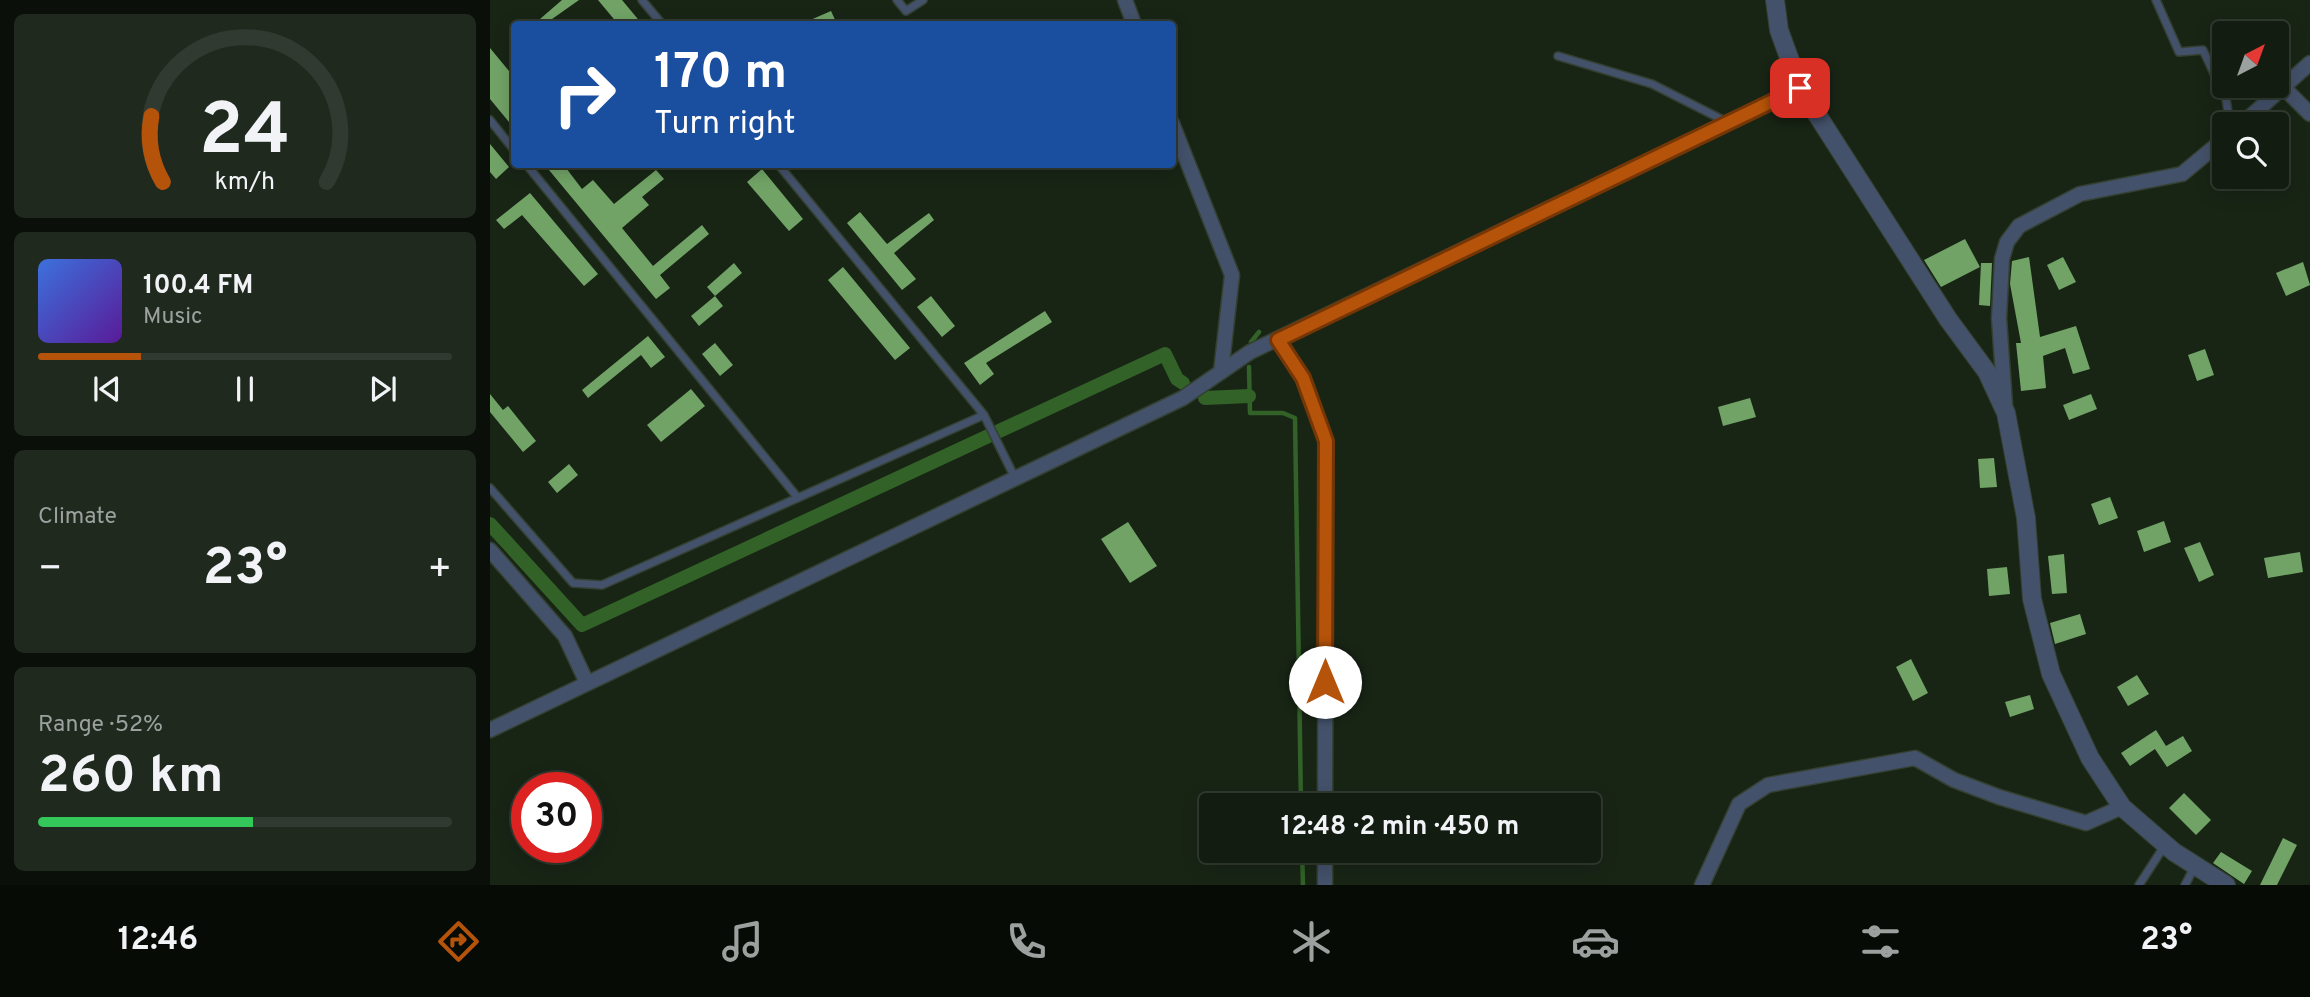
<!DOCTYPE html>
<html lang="en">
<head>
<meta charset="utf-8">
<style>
  :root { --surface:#121c10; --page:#1f291e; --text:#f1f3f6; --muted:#9ca19f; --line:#313a30; --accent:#b45309 }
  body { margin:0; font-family:Overpass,sans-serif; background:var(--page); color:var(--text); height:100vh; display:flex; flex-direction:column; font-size:26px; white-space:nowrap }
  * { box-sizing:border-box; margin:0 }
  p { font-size:23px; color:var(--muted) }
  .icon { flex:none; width:38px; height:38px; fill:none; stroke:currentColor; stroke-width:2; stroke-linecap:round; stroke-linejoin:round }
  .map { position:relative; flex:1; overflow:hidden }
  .drawer { display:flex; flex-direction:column; gap:14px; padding:14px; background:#0a0f09; width:490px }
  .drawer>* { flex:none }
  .top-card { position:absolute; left:21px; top:21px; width:665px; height:147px; border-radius:7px; box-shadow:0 4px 18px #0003,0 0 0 2px var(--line); background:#1a4fa0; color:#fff; overflow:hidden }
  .needle { width:46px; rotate:41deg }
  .buttons { position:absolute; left:1722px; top:21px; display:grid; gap:14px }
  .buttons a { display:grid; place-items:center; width:77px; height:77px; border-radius:7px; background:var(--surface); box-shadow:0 4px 18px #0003,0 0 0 2px var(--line); font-size:35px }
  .speed { position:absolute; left:21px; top:772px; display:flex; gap:14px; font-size:35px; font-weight:700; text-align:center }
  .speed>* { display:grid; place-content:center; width:91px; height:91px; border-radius:50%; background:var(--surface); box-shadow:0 4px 18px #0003,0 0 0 2px var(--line); line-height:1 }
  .speed .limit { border:10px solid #d22; background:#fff; color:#111 }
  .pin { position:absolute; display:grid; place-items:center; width:60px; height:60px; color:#fff; margin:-30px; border-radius:14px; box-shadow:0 4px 10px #0006 }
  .me { position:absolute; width:77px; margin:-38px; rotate:0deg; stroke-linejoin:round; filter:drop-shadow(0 0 5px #0008) }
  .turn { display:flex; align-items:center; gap:24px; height:147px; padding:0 28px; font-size:32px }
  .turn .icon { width:91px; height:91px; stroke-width:2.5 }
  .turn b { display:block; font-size:49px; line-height:60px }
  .big { font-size:52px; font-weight:700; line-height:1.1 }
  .drawer .tile { flex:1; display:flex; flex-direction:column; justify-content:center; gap:10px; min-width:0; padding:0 24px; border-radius:10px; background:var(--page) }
  .drawer .dial { align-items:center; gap:0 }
  .dial svg { height:182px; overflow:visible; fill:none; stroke:var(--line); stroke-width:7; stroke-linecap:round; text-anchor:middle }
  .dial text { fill:var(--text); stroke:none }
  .song { display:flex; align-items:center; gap:21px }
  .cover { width:84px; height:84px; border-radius:10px; background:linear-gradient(135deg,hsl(220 70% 55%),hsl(270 70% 35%)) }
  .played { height:7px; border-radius:4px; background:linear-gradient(90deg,var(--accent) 25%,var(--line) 25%) }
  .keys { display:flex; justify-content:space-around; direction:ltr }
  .heat { display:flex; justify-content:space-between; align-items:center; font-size:38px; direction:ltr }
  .charge { height:10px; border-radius:5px; background:linear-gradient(90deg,#34c759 52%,var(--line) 0) }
  .trip { position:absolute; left:709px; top:793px; width:402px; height:70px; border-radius:7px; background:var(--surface); box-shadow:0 4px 18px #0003,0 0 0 2px var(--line); font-weight:700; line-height:70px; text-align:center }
  .dock { display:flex; height:112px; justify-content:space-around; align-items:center; background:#070b06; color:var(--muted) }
  .dock .icon { width:49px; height:49px }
  .dock .on { color:var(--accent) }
  .dock b { font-size:32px; color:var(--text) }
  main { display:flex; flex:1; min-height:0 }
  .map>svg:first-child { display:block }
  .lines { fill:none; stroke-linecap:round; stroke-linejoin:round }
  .stream { stroke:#326228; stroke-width:4.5 }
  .canal { stroke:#326228; stroke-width:14 }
  .building { fill:#71a367 }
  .service-casing { stroke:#344031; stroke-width:10 }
  .minor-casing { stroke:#344031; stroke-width:17 }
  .tertiary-casing { stroke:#344031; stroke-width:20 }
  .service { stroke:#43516a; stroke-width:7 }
  .minor { stroke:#43516a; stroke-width:14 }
  .tertiary { stroke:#43516a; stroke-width:18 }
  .route-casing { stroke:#753606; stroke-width:18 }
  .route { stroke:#b45309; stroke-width:12 }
</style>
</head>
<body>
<main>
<section class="drawer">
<div class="tile dial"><svg viewBox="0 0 100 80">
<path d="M14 69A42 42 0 1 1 86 69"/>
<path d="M14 69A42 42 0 0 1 9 40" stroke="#b45309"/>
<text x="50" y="56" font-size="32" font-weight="700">24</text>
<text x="50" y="72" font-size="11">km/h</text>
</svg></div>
<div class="tile">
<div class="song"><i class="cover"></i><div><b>100.4 FM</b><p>Music</p></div></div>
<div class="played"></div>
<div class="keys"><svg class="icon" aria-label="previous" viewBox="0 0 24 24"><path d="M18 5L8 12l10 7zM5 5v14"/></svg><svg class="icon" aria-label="pause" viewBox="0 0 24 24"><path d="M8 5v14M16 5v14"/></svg><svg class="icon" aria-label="next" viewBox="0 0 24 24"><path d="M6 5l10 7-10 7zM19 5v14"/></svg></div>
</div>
<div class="tile"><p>Climate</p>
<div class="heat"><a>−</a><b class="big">23°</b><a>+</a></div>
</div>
<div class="tile"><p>Range · 52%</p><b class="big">260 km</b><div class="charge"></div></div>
</section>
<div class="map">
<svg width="1820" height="885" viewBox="0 0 1820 885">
  <rect width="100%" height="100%" fill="#182515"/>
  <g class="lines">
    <path class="stream" d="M761 342 769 332
      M759 367 760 413H793L805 418 811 805
      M812 850 813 885"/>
    <path class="canal" d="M715 398 759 396
      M0 524 92 625 675 354 687 379 693 383"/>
  </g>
  <path class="building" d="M72 0H89L55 24 50 19Z
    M108 0H132L152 24H128Z
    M341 11 347 24H311Z
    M0 48 24 77V128L0 99Z
    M0 144 19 167 6 179 0 172Z
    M54 164H73L92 189 103 180 124 204 166 170 174 179 152 197 159 205 132 228 163 266 212 225 219 234 170 275 180 288 166 299Z
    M272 169 313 219 299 231 257 182Z
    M40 193 108 274 94 286 32 215 14 229 6 220Z
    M370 212 397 244 439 213 444 220 404 253 426 279 412 290 357 223Z
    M1475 239 1490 267 1451 287 1434 260Z
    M1539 257 1550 337 1586 326 1600 369 1583 374 1575 348 1553 356 1556 388 1531 391 1526 343H1531L1520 284 1522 261Z
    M1573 257 1586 282 1569 290 1557 265Z
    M1813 262 1820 285 1796 296 1786 273Z
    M244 263 252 273 225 296 217 287Z
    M1491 263H1502L1500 306 1489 305Z
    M353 267 420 348 405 360 338 280Z
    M225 296 233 306 209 326 201 316Z
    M441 296 465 326 452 337 427 307Z
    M555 311 562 322 496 363 504 374 490 385 474 363Z
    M158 336 175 357 161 368 151 355 98 398 92 390Z
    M225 343 243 365 230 376 212 354Z
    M1715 349 1724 375 1707 381 1698 355Z
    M201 389 215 406 171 442 157 425Z
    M0 394 13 410 18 406 46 441 33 452 0 412Z
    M1601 394 1607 409 1579 420 1573 405Z
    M1260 398 1266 417 1233 426 1228 407Z
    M1504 458 1507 487 1490 488 1488 459Z
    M79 464 88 475 67 493 58 482Z
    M1620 497 1628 518 1609 525 1601 504Z
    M1674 521 1681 542 1654 552 1647 531Z
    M638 522 667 566 640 583 611 539Z
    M1710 542 1724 575 1709 582 1694 548Z
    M1810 552 1813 572 1778 578 1774 558Z
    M1574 554 1577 593 1562 594 1558 556Z
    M1517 567 1520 594 1499 596 1497 569Z
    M1590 614 1596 634 1565 644 1560 623Z
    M1421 659 1438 693 1423 701 1406 667Z
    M1647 675 1659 694 1638 706 1627 687Z
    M1540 695 1544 709 1520 717 1515 702Z
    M1666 730 1676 746 1693 736 1702 751 1677 767 1665 749 1640 766 1631 753Z
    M1694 793 1721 820 1706 835 1679 808Z
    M1793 838 1807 845 1787 885H1770Z
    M1731 852 1762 871 1754 884 1723 863Z"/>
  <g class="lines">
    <g class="service-casing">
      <path id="service" d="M152 0 172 24
        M407 0 416 11 433 0
        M1666 0 1689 52 1713 50 1736 99 1740 124
        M1068 56 1162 84 1237 122
        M0 120 24 150
        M36 164 308 498
        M288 164 494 415 525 478
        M0 488 83 583 112 585 494 415
        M1649 885 1675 845
        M1695 885 1705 866"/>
    </g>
    <g class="minor-casing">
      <path id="minor" d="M635 0 644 24
        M1794 88 1820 114
        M682 123 742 275 731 372
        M1752 124 1820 63
        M788 340 813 378 836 441 835 805
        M1515 405 1509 318 1512 259 1517 242 1529 226 1590 194 1692 174 1734 139
        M0 550 75 636 97 683
        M0 730 693 398 760 352 1310 88
        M835 850V885
        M1212 885 1249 804 1278 785 1425 758 1464 780 1509 797 1596 823 1632 807"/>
    </g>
    <g class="tertiary-casing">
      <path id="tertiary" d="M1285 0 1289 30 1310 88 1458 319 1497 372 1516 413 1536 518 1542 599 1561 674 1600 758 1632 807 1684 852 1736 885"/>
    </g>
    <use href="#service" class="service"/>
    <use href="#minor" class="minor"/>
    <use href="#tertiary" class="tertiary"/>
  </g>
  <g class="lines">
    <g class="route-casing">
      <path id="route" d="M835 682 836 441 813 378 788 340 1310 88"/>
    </g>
    <use href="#route" class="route"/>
  </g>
</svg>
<div class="buttons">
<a><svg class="needle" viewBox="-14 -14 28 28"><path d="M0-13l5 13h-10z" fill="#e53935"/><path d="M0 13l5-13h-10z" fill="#9ca19f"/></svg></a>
<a><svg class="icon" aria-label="search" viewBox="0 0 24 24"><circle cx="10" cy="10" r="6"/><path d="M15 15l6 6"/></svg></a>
</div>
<div class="speed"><div class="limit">30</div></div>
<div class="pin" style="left:1310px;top:88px;background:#d93025"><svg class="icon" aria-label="arrive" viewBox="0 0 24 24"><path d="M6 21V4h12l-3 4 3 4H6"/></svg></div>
<svg class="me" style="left:835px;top:682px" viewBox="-20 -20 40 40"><circle r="19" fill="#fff"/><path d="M0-13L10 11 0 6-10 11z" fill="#b45309"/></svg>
<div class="trip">12:48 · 2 min · 450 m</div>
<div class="top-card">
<div class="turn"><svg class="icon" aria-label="right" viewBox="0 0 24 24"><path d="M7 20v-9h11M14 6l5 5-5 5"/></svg><div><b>170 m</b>Turn right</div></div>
</div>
</div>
</main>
<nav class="dock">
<b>12:46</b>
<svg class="icon on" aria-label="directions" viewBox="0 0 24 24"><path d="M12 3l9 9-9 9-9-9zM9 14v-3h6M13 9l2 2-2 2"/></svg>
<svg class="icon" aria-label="music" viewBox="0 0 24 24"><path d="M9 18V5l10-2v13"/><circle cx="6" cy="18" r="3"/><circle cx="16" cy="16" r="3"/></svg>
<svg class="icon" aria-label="phone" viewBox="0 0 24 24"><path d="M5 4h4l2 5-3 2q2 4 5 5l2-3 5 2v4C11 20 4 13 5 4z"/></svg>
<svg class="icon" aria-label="climate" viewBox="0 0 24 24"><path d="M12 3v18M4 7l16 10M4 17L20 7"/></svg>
<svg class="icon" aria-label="car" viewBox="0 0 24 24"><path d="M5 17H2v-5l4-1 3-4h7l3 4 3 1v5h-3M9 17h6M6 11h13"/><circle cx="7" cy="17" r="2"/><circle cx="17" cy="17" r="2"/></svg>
<svg class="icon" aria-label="filters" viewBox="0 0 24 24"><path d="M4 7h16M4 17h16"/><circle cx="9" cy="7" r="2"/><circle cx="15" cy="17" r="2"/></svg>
<b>23°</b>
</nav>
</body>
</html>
